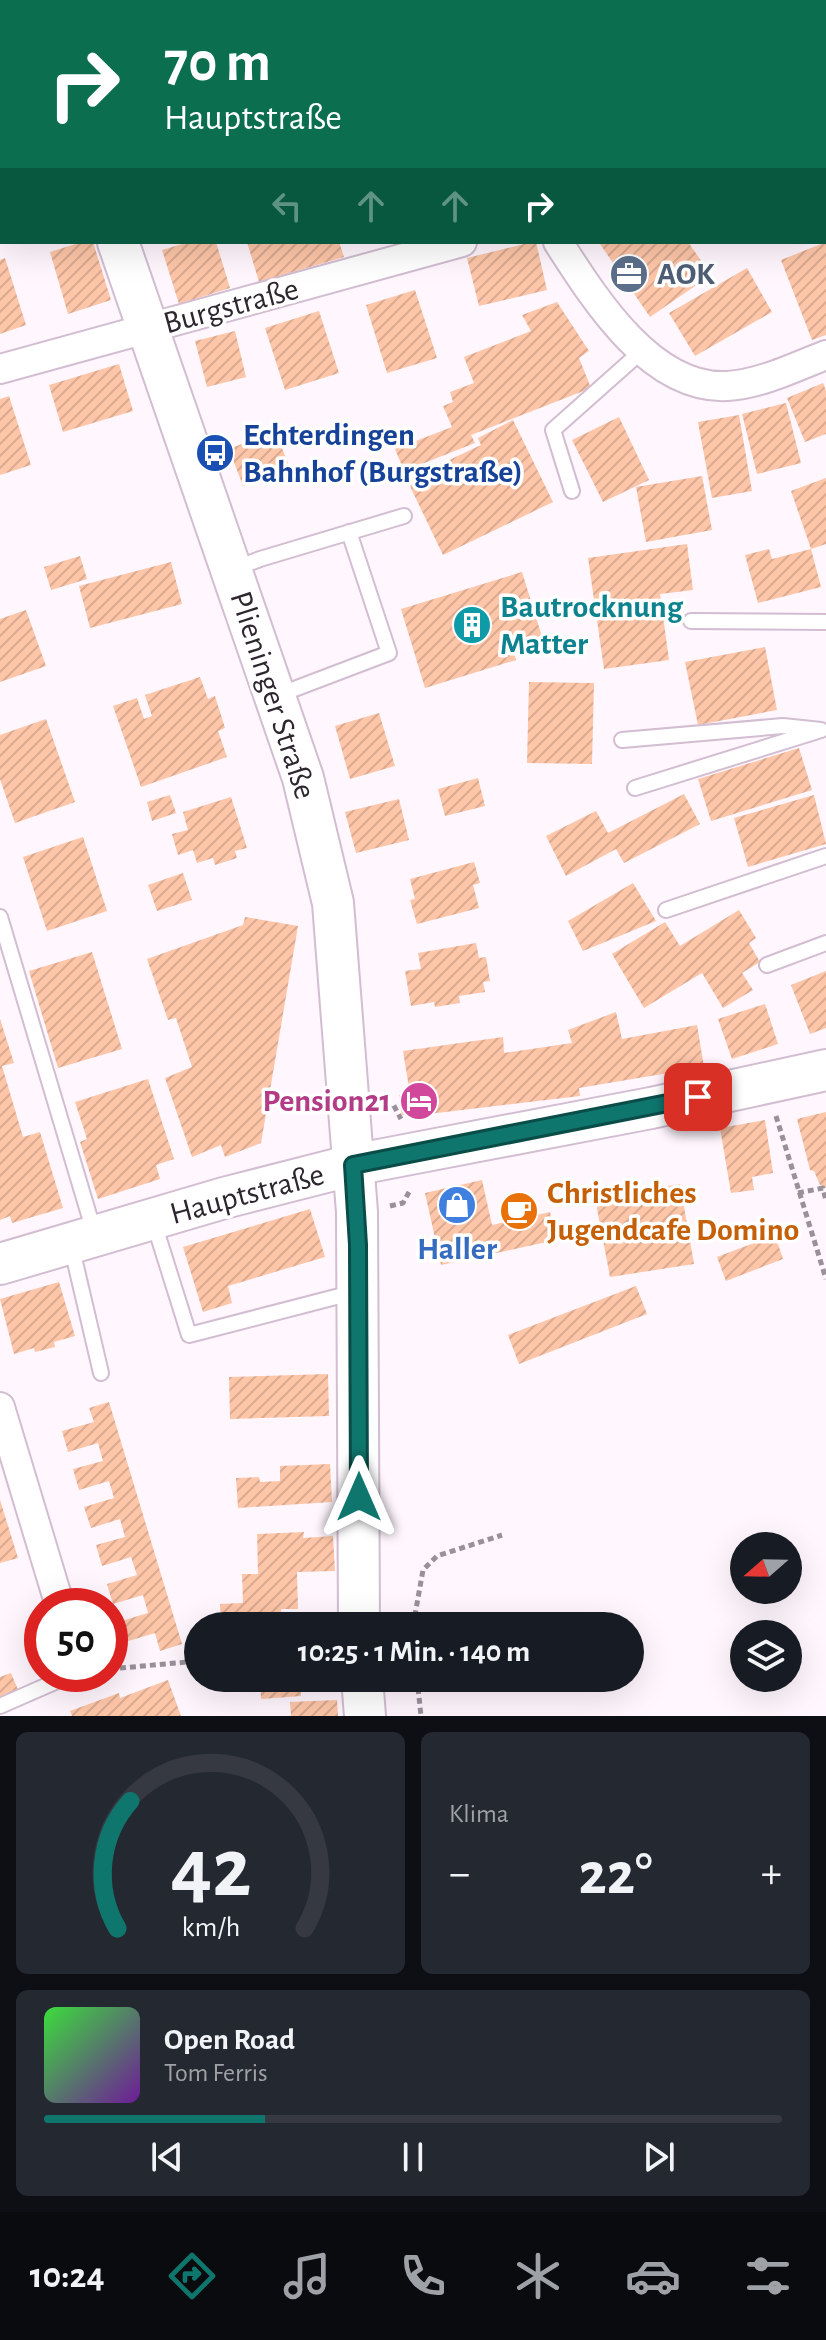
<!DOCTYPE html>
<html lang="de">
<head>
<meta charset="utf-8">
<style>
  :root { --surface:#171b24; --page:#242831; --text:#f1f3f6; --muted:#9ea1a6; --line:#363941; --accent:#0f766e }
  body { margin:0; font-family:"Alegreya Sans",sans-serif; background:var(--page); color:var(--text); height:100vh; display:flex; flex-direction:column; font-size:30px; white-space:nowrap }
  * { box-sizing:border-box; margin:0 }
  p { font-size:26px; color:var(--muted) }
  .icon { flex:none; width:44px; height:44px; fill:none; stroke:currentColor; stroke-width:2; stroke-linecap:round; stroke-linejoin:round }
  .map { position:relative; height:1716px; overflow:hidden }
  .side { display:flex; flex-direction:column; gap:16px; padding:16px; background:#0d0f14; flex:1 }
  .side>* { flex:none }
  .banner { position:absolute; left:0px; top:0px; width:826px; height:244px; box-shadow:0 8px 32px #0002; background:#0b6e4f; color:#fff; overflow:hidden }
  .needle { width:52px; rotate:250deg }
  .buttons { position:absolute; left:730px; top:1532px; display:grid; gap:16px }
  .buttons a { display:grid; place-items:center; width:72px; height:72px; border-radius:50%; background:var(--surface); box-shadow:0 8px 32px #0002; font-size:40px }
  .speed { position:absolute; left:24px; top:1588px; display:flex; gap:16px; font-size:40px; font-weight:700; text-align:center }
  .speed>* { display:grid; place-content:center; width:104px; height:104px; border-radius:50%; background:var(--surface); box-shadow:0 8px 32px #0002; line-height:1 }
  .speed .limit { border:12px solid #d22; background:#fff; color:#111 }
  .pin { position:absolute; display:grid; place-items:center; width:68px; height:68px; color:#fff; margin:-34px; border-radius:16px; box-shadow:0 4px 12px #0006 }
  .me { position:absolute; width:88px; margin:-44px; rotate:0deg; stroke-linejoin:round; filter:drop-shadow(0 0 6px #0008) }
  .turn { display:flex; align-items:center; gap:28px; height:168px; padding:0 32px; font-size:36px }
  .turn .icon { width:104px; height:104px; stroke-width:2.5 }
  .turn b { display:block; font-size:56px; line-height:68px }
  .lanes { display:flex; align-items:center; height:76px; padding:0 32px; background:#0003; justify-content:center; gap:40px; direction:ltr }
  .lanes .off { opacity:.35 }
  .big { font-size:60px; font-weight:600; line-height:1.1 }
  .side .widget { flex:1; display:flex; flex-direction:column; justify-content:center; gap:12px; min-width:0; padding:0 28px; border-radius:12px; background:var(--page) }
  .side .dial { align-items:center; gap:0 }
  .dial svg { height:208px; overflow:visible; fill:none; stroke:var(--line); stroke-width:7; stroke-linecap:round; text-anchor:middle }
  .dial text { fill:var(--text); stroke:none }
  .song { display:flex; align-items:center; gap:24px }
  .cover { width:96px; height:96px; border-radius:12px; background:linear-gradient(135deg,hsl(120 70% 55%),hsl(280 70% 35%)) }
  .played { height:8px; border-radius:4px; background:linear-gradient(90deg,var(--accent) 30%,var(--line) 30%) }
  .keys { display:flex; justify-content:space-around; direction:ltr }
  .heat { display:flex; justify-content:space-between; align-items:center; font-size:44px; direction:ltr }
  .side .tiles { flex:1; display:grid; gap:16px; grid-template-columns:1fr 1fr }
  .widget:last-child { grid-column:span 2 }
  .trip { position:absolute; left:184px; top:1612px; width:460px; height:80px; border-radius:40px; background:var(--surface); box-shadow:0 8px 32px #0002; font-weight:600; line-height:80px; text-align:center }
  .dock { display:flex; height:128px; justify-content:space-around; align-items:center; background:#090b0e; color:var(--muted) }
  .dock .icon { width:56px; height:56px }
  .dock .selected { color:var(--accent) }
  .dock b { font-size:36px; color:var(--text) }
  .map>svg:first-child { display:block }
  .building { fill:url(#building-hatch) }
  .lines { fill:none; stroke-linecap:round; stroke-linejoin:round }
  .lane-casing { stroke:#d2bdd1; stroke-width:18 }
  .street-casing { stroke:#d2bdd1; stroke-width:32 }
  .secondary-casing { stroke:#d2bdd1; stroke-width:44 }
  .path { stroke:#999199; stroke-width:5; stroke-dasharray:6 4; stroke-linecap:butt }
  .lane { stroke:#fff; stroke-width:14 }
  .street { stroke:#fff; stroke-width:28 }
  .secondary { stroke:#fff; stroke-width:40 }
  .route-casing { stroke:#0a4d48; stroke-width:20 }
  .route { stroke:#0f766e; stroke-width:14 }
  .labels { text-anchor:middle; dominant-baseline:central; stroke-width:7; stroke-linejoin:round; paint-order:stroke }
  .service-label { font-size:32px; font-weight:bold; fill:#4e5e75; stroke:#fff; text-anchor:start }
  .street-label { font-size:32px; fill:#2e262e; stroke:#fff }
  .transit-label { font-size:32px; font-weight:bold; fill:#164399; stroke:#fff; text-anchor:start }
  .culture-label { font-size:32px; font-weight:bold; fill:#0d838f; stroke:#fff; text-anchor:start }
  .hotel-label { font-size:32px; font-weight:bold; fill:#b23c85; stroke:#fff; text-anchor:end }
  .food-label { font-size:32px; font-weight:bold; fill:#c56008; stroke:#fff; text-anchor:start }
  .shop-label { font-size:32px; font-weight:bold; fill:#366cbe; stroke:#fff }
</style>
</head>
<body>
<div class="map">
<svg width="826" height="1716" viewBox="0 0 826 1716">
  <defs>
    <pattern id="building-hatch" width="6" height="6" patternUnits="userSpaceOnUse" patternTransform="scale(2)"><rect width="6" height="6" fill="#fec6a8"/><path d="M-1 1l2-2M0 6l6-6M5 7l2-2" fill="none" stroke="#daaa91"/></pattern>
  </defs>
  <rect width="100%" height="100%" fill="#fff6fe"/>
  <path class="building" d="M82 242H93L111 300 68 314 50 252Z
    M189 242H216L230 288 179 304 162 250Z
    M247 242H339L344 257 259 282Z
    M532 242H536L547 290 479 306 467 258Z
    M603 242H688L711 275 650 317 600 244Z
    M826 242V335L812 340 781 260Z
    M5 258 26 325 0 334V260Z
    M747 268 772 312 695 356 669 313Z
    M415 290 437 358 387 373 366 305Z
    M557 302 589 351 579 358 591 388 471 435 475 443 404 471 395 449 452 427 443 406 453 402 450 392 474 383 464 357 531 331 522 315Z
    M319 311 339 373 285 390 265 328Z
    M235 331 246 377 207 387 195 341Z
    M119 364 133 411 63 432 49 385Z
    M823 383 826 391V434L805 442 787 398Z
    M9 396 31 465 0 475V399Z
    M786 403 801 463 757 474 742 414Z
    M739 415 752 491 712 498 698 422Z
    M619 417 649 480 603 502 572 440Z
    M513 420 553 502 443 555 407 480 481 445 478 438Z
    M275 431 290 468 243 486 229 449Z
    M702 476 712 530 646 542 636 487Z
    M826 478V544L811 549 791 491Z
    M687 544 693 590 660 594 669 660 604 669 588 558Z
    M769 549 772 559 811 549 821 587 758 603 745 555Z
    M80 556 87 579 51 590 44 567Z
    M171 562 182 604 90 628 79 586Z
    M522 572 543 640 513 650 516 660 425 688 401 609Z
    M26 610 46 666 0 682V619Z
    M765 647 777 710 698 725 685 662Z
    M200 677 208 699 215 696 225 728 218 731 227 757 141 787 113 706 137 698 144 719 152 716 145 695Z
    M529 682 594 683 592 764 527 763Z
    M379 713 395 766 350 779 335 726Z
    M46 719 75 802 15 823 0 779V735Z
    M799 748 812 790 711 821 698 779Z
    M478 778 485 806 445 816 438 789Z
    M684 794 700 824 624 863 616 849 566 876 546 836 596 811 608 833Z
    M170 795 176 813 152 821 147 802Z
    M814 795 826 844 748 867 734 818Z
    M231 797 247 848 235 851 237 858 215 865 213 858 197 863 193 850 178 855 172 834 188 830 183 812Z
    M399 799 409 840 356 853 345 812Z
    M83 837 107 911 47 931 23 857Z
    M474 862 480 883 473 885 479 908 417 924 410 900 415 899 410 879Z
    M183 873 192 900 157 911 148 885Z
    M633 883 656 921 583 951 568 921Z
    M739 910 756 938 749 943 760 962 742 973 753 990 723 1008 702 973 644 1008 612 954 665 922 680 946Z
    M245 917 298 926 261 1143 225 1157 221 1145 192 1157 165 1078 192 1067 176 1018 168 1020 147 959 243 925Z
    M476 943 479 958 486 957 490 981 483 982 485 992 459 996 460 1003 435 1007 434 1002 411 1006 405 971 421 969 418 953Z
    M92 952 122 1049 58 1068 29 971Z
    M826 971V1028L810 1034 791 985Z
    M765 1004 778 1044 732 1059 718 1019Z
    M616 1012 622 1039 697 1025 704 1067 579 1088 580 1096 412 1116V1113L402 1115 399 1095 410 1094 403 1051 503 1037 504 1053 572 1043 568 1030Z
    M0 1019 14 1063 2 1066 23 1137 40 1132 63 1208 12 1223 10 1216 0 1220Z
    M148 1079 174 1159 156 1165 160 1179 98 1199 80 1142 87 1139 75 1102Z
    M826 1112V1187L820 1185 814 1171 810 1170 797 1119Z
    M765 1120 773 1173 752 1177 754 1190 731 1193 720 1128Z
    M482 1180 492 1225 550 1212 556 1240 441 1265 425 1193Z
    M680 1184 694 1264 610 1277 595 1198Z
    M310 1209 325 1257 228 1286 232 1303 203 1312 183 1247Z
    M775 1235 783 1259 726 1281 717 1257Z
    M59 1282 75 1336 54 1342 55 1347 35 1352 34 1348 14 1354 0 1299Z
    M636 1286 647 1314 519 1364 508 1335Z
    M328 1374 329 1416 230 1419 229 1377Z
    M109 1402 182 1644 160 1651 155 1633 125 1642 118 1622 148 1613 143 1595 113 1604 107 1584 137 1575 131 1557 102 1566 96 1545 125 1537 120 1519 91 1528 84 1507 114 1498 109 1481 79 1490 73 1469 103 1461 98 1443 68 1452 62 1431 94 1422 89 1408Z
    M330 1464 332 1502 238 1508 236 1478 259 1477 260 1482 280 1481V1466Z
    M0 1500 18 1558 0 1563Z
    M304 1532 303 1538 333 1536 335 1571 297 1572 298 1609H281V1626H221L220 1604 243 1603 242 1574H258L257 1534Z
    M11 1673 19 1692 0 1700V1677Z
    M260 1678H300L301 1696 261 1699Z
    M168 1680 181 1716H72L70 1711 119 1693 120 1698Z
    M337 1700 338 1716H291L290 1702Z"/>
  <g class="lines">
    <g class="lane-casing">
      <path id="lane" d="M802 0V2
        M572 491 553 430 643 350
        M232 570 260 559 404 516
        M691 621 826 622
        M276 696 389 653 349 532
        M622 740 783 726 821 730
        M635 788 818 731
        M666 910 826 856
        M0 917 95 1235
        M767 965 826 943
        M153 1220 189 1335 355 1292
        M71 1245 101 1373
        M0 1706 73 1674"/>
    </g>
    <g class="street-casing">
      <path id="street" d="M824 102 826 101
        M824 161 826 177
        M558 242C594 298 651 390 727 386 761 384 795 367 826 355
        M0 369 462 242
        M0 1407 60 1606"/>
    </g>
    <g class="secondary-casing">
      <path id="secondary" d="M59 0 60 2
        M118 242 303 778 333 903 357 1212 359 1626
        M0 1264 224 1198 353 1165 651 1108 826 1070
        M362 1678 365 1716"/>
    </g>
    <path class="path" d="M385 1106 393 1104 401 1119
      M776 1116 826 1279
      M798 1193 823 1188 826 1201
      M390 1206 403 1203 409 1192
      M413 1626 423 1570 437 1556 502 1535
      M110 1669 198 1661
      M417 1678 421 1716"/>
    <use href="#lane" class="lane"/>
    <use href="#street" class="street"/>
    <use href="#secondary" class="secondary"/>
  </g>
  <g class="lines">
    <g class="route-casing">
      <path id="route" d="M359 1497 358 1245 353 1165 698 1097"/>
    </g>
    <use href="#route" class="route"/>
  </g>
  <defs>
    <g id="office-disc" transform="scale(2)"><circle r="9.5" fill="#5c6f8a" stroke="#fff"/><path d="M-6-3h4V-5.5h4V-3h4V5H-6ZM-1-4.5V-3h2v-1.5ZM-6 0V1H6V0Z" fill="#fff"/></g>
    <g id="bus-disc" transform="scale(2)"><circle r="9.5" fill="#1a4fb4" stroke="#fff"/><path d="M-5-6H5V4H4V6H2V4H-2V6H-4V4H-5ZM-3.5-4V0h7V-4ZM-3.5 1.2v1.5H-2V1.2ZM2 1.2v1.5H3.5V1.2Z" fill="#fff"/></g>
    <g id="building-disc" transform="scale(2)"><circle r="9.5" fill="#0f9aa8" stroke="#fff"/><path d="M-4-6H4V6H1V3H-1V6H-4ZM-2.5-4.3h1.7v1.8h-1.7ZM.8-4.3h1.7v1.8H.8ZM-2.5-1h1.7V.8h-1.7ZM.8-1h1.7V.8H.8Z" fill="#fff"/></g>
    <g id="hotel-disc" transform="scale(2)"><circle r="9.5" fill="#d1479c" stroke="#fff"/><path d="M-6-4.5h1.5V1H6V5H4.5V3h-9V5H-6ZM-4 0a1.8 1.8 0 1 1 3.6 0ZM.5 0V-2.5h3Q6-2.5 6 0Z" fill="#fff"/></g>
    <g id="shop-disc" transform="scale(2)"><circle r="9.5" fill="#3f7fe0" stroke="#fff"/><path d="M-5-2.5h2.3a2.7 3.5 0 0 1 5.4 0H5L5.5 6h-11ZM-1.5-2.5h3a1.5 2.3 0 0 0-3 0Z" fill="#fff"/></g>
    <g id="cafe-disc" transform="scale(2)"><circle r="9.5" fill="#e8710a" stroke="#fff"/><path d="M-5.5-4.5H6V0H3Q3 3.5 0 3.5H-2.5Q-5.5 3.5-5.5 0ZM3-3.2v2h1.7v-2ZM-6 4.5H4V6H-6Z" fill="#fff"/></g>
  </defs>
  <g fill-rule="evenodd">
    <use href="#office-disc" x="629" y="274"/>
    <use href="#bus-disc" x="215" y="453"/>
    <use href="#building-disc" x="472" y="625"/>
    <use href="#hotel-disc" x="419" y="1101"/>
    <use href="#shop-disc" x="457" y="1205"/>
    <use href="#cafe-disc" x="519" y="1211"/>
  </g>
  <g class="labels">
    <g class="service-label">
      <text x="657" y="274">AOK</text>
    </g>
    <g class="street-label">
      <text transform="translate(231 306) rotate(-15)">Burgstraße</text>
      <text transform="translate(273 695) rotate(72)">Plieninger Straße</text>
      <text transform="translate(247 1194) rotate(-15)">Hauptstraße</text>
    </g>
    <g class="transit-label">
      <text x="243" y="435">Echterdingen<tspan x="243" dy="37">Bahnhof (Burgstraße)</tspan></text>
    </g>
    <g class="culture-label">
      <text x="500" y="607">Bautrocknung<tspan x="500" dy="37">Matter</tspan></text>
    </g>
    <g class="hotel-label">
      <text x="391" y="1101">Pension21</text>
    </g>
    <g class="food-label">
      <text x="547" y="1193">Christliches<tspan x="547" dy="37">Jugendcafe Domino</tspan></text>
    </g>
    <g class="shop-label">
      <text x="457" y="1249">Haller</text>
    </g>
  </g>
</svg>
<div class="buttons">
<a><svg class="needle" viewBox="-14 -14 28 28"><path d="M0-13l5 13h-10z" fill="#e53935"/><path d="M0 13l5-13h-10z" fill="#9ea1a6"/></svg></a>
<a><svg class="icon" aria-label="layers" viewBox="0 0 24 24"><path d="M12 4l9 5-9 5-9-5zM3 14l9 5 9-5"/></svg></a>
</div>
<div class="speed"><div class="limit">50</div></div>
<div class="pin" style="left:698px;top:1097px;background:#d93025"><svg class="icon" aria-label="arrive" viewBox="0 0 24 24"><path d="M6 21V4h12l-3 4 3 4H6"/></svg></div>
<svg class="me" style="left:359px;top:1497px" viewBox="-20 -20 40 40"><path d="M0-17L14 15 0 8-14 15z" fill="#0f766e" stroke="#fff" stroke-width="4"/></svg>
<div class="trip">10:25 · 1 Min. · 140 m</div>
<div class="banner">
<div class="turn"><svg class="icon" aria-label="right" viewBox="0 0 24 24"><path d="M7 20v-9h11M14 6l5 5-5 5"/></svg><div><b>70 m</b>Hauptstraße</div></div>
<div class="lanes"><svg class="icon off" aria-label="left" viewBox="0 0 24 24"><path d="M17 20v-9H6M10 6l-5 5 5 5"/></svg><svg class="icon off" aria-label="ahead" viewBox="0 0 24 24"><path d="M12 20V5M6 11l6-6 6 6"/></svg><svg class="icon off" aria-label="ahead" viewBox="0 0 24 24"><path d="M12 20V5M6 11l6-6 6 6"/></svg><svg class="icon" aria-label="right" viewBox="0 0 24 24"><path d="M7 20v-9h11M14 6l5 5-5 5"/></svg></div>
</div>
</div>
<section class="side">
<div class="tiles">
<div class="widget dial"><svg viewBox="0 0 100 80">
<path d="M14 69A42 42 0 1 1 86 69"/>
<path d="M14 69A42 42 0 0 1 19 20" stroke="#0f766e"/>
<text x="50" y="56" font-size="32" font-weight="700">42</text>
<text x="50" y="72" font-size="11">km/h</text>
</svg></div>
<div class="widget"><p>Klima</p>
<div class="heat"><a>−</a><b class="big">22°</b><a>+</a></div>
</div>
<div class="widget">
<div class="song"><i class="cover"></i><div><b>Open Road</b><p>Tom Ferris</p></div></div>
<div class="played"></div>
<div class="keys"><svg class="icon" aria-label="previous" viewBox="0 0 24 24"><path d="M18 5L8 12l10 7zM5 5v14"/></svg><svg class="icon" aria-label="pause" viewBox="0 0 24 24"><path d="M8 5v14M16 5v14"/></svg><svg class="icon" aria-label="next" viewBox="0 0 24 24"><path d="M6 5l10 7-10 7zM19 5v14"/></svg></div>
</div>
</div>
</section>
<nav class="dock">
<b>10:24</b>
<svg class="icon selected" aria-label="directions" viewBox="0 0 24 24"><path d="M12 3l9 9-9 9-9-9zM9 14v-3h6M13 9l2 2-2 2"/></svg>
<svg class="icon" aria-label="music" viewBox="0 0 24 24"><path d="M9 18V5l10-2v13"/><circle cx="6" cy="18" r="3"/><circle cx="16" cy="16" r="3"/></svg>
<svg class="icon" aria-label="phone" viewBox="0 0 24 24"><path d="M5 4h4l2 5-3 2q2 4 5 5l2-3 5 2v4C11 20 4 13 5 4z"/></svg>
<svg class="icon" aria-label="climate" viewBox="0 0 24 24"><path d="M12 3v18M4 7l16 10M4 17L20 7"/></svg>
<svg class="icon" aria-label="car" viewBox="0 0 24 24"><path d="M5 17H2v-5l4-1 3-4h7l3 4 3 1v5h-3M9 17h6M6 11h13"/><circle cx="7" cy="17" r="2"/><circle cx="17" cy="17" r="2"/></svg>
<svg class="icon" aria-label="filters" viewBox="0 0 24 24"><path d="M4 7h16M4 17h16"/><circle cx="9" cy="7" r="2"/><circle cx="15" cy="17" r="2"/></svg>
</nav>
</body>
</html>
